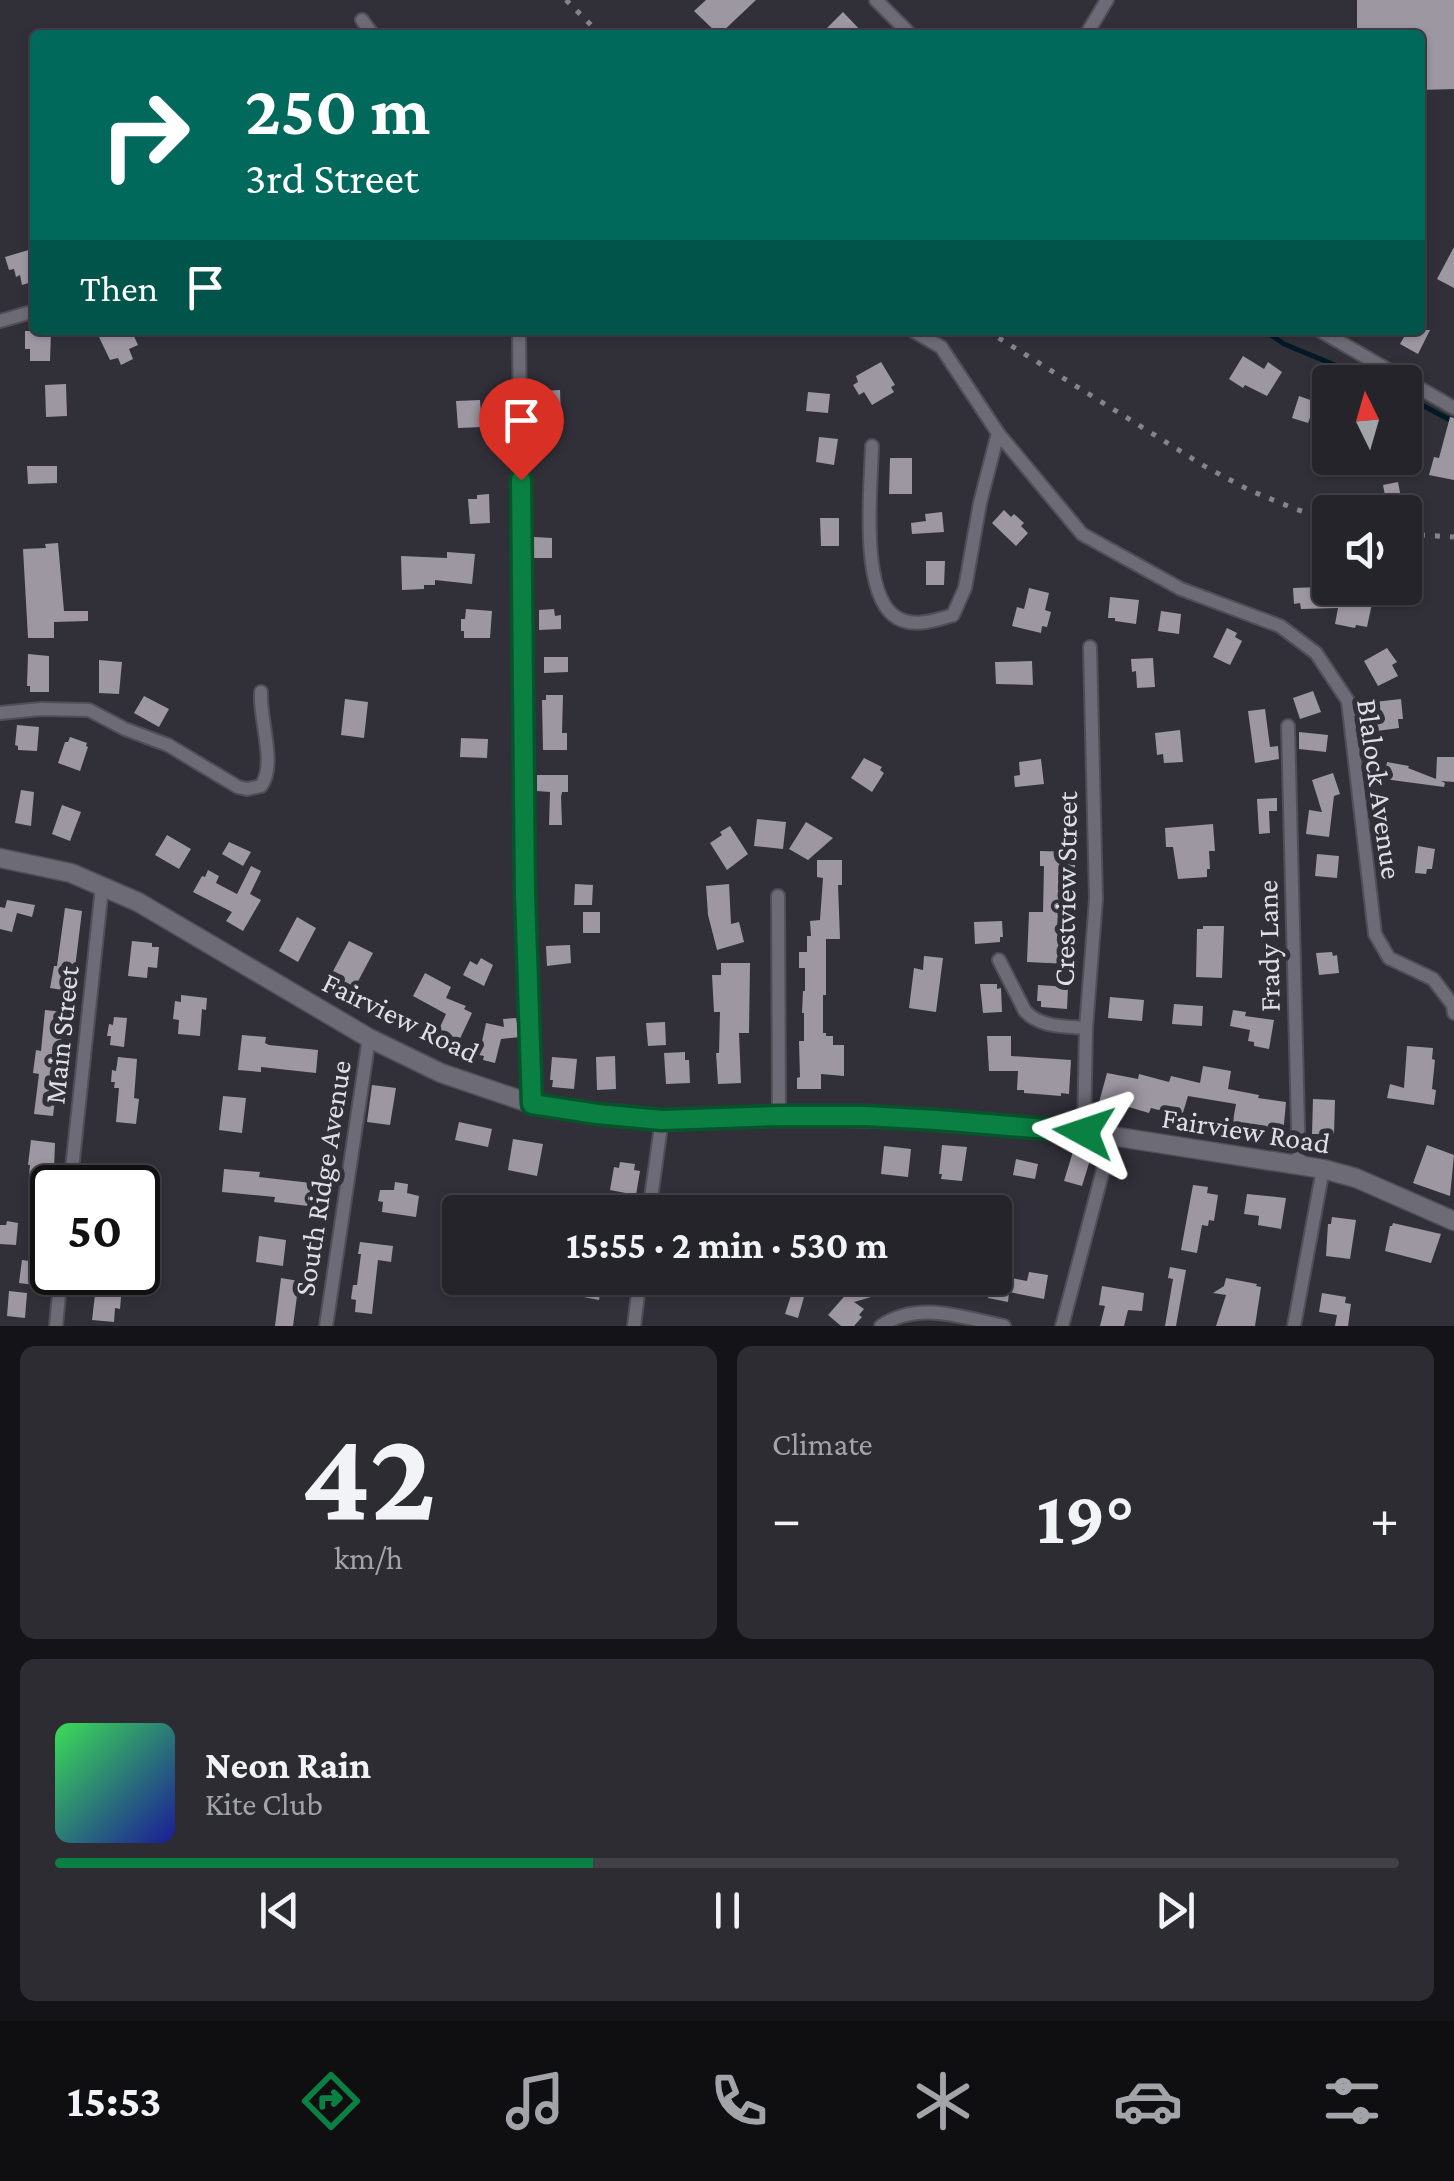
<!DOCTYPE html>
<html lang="en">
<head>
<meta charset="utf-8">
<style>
  :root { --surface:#25242b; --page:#2d2c33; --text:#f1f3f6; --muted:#a3a4a9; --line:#424147; --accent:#0b8043 }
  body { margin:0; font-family:"Crimson Pro",serif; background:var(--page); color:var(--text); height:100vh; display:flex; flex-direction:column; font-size:38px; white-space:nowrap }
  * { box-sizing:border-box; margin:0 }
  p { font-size:32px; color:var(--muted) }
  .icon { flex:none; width:55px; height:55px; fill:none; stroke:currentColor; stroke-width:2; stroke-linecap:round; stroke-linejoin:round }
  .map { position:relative; height:1326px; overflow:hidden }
  .sheet { display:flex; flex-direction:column; gap:20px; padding:20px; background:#141418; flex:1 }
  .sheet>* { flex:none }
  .banner { position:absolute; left:30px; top:30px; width:1395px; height:305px; border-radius:10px; box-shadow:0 2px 8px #0004,0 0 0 2px var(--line); background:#00695c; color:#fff; overflow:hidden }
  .needle { width:65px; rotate:355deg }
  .tools { position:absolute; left:1312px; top:365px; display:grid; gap:20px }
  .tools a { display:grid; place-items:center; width:110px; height:110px; border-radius:10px; background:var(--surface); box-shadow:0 2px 8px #0004,0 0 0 2px var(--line); font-size:50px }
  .speed { position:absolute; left:30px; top:1165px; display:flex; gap:20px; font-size:50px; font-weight:700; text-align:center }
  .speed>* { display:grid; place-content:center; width:130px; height:130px; border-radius:50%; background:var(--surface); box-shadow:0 2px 8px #0004,0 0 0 2px var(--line); line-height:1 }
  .speed .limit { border:5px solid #111; border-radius:15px; background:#fff; color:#111 }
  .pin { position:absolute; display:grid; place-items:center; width:85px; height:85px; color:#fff; margin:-102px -42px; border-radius:50% 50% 50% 0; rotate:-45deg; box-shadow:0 0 10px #0007 }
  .pin .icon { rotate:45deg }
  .me { position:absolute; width:110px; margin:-55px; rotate:275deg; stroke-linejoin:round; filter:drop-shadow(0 0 8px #0008) }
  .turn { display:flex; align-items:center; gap:35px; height:210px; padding:0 50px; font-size:45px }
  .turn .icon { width:130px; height:130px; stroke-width:2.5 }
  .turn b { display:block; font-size:70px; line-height:85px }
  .then { display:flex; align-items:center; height:95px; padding:0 50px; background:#0003; gap:20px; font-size:38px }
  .big { font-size:75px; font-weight:700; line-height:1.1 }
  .sheet .widget { flex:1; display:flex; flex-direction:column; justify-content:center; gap:15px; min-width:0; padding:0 35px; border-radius:15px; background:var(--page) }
  .sheet .dial { align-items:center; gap:0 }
  .dial b { font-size:130px; line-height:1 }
  .song { display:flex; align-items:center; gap:30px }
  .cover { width:120px; height:120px; border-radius:15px; background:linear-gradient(135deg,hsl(130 70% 55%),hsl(240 70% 35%)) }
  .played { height:10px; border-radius:5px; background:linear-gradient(90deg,var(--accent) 40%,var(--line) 40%) }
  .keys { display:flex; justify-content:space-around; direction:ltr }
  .heat { display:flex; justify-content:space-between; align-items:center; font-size:55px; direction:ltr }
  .sheet .tiles { flex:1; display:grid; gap:20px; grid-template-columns:1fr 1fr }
  .widget:last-child { grid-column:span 2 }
  .trip { position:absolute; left:442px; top:1195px; width:570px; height:100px; border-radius:10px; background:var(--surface); box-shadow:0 2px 8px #0004,0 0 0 2px var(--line); font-weight:700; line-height:100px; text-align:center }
  .tabs { display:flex; height:160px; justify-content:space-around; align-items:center; background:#0f0e11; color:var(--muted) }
  .tabs .icon { width:70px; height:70px }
  .tabs .active { color:var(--accent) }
  .tabs b { font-size:45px; color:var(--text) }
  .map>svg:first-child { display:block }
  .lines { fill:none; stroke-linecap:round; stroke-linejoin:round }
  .stream { stroke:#001924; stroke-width:5 }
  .building { fill:#9d97a2 }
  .street-casing { stroke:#504f57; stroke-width:16 }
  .secondary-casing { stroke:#504f57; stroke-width:21 }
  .street { stroke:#6c6b76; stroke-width:12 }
  .secondary { stroke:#6c6b76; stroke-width:18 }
  .rail { stroke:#84848c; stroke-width:5; stroke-dasharray:5 10; stroke-linecap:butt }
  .route-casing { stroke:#07532c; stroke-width:25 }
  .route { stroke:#0b8043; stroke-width:18 }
  .labels { text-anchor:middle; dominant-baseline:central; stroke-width:10; stroke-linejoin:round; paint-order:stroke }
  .street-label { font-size:30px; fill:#dedee4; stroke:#313039 }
</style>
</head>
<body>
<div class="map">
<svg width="1454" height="1326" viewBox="0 0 1454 1326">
  <rect width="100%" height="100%" fill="#313039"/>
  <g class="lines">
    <path class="stream" d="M1264 330 1284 344 1376 382
      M1405 396 1454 422"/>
  </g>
  <path class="building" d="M706 0H756L719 35 694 11Z
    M1357 0H1454V89L1420 90V35H1357Z
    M843 12 865 35H820Z
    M1454 247V288L1437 279Z
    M32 249 35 259V281L22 285 20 275 16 277 14 269 9 270 5 257Z
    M115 330H131L138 345 129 349 133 359 121 365 118 358 110 360 99 337Z
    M1408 330H1430L1418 354 1400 344Z
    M25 331H51L50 361H30V349H25Z
    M1243 356 1264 369 1268 362 1282 372 1267 396 1245 385 1243 388 1229 379Z
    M881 362 895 385 891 387 894 392 872 405 864 392 859 395 853 385 858 382 856 376Z
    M66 384 67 416 46 417 45 385Z
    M560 390 561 415H546L544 391Z
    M808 392 830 394 828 413 806 411Z
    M1299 396 1316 402 1308 423 1292 418Z
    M480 400 482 427 458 428 456 401Z
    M1450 417 1454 418V480L1429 475 1434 457 1439 458Z
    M819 437 838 439 834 465 816 462Z
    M890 458H912V494H889Z
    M27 466H57V483L28 484Z
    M1398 482 1402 503 1387 506 1383 485Z
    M489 494 490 523 470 524 468 499H477V495Z
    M1004 510 1011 517 1014 514 1024 523 1021 526 1028 533 1016 546 992 523Z
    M942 512 944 532 912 534 911 523 926 521 925 514Z
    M820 518H839V546H821Z
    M534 537 552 538V558H533Z
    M58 543 64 611H88V621L54 622V638H28L23 549 46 548 45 544Z
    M447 552 475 554 472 584 435 580V585H424V589L402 590 401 556 447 558Z
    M926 561H945L944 585H926Z
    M1322 587V596L1359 604 1360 596 1373 599 1367 627 1356 625 1355 628 1335 624 1338 608 1301 609 1300 603 1294 604 1293 588Z
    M1029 588 1049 593 1045 610 1051 612 1047 627 1042 626 1041 633 1012 626 1017 607 1024 609Z
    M1110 597 1139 600 1136 624 1115 621V618H1108Z
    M466 609 492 611 490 638H464V631H461V619H465Z
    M554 609 555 616 561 615V629L539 630V610Z
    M1161 611 1181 614 1179 634 1158 631Z
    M1227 628 1237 633 1235 637 1242 641 1230 665 1213 657Z
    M1387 648 1397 662 1392 665 1398 676 1378 686 1364 661Z
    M28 654 49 656V692H30V686H27Z
    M544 657H568V672L544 673Z
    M1153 658 1155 687 1137 688 1136 671 1132 672 1131 659Z
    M99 660 122 662 119 694 99 693Z
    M1032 661 1033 685 996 684 995 662Z
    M1313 691 1321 712 1300 719 1293 698Z
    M546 695H563L562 733H567V750H543L542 700H546Z
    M144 696 169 709 159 727 134 713Z
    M345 699 368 702 364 738 341 735Z
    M1401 699 1403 719H1398L1399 728 1377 731 1374 702Z
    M1265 709 1270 747 1278 746 1279 759 1255 763 1248 711Z
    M17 725 39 727 37 751 18 750V746L15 745Z
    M1180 730 1183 762 1164 763 1163 754 1157 755 1155 733Z
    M1299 732 1328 735 1326 752 1299 749Z
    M70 737 87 743 86 746 88 747 80 771 58 763 65 742H68Z
    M461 738 488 739 487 758 460 757Z
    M1437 757H1454V782L1441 781 1445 783 1444 787 1384 779 1387 762 1409 766 1408 768 1436 779Z
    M864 758 882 767 880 770 884 773 872 792 851 778Z
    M1041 759 1044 784 1015 787 1014 776 1020 775 1019 762Z
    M1333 773 1340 794 1334 796 1329 837 1306 834 1309 810 1322 812 1312 780Z
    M537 775H568V792H562L561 797 562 825H549L550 792 537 791Z
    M21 790 34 792 31 826 15 823Z
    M1277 798V811H1269L1270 833 1259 834 1257 799Z
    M62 805 81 812 70 841 52 834Z
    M757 819 786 822 783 849 754 846Z
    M806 822 833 838 808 860 789 849Z
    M1213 824 1215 851H1209L1210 869H1207V877L1178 879 1173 847H1166L1165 828Z
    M730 826 748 854 727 870 710 843 722 835 720 832Z
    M167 835 191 849 179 869 155 855Z
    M229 842 251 852 243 866 222 854Z
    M1418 846 1435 849 1432 869H1427L1426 874 1415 873Z
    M1040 851 1075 852V897H1071L1069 964 1027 962 1029 912H1043L1044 866H1040Z
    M1317 854 1339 856 1337 878 1315 876Z
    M817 860H842V885H838L840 939H826V995H823V1033H826V1036H833V1045H844V1076L821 1074V1089H797V1078L800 1077 799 1041H804V1013H802L803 991H805V968H799V952H807V936H811L810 921 820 920 823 878 817 877Z
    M251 866 261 871 250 894 261 900 243 931 226 921 232 912 193 892 202 876 205 877 208 870 219 876 216 883 237 894Z
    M575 884 593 885 592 905H574Z
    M729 884 731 924 739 922 744 942 717 950 708 915 706 886Z
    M7 900 35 905 32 917 17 913 12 932 0 929V907L5 908Z
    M65 908 82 911 75 968 79 969 75 992 50 988 54 966H57Z
    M583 912H600V933H583Z
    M297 917 316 928 298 962 279 951Z
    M1002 921 1003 937H1000V942L975 944 974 922Z
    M1203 926H1224L1222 978 1196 977 1197 929H1203Z
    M132 941 152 943V947H159L157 968 148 967 147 978 128 976Z
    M349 941 373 953 355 987 331 975Z
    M570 945 571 963 547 966 546 946Z
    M1332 952 1333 956 1337 955 1339 973 1319 975 1316 953Z
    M924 956 943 958 936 1012 909 1008 914 968 923 970Z
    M481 958 493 965 484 986 463 975 470 961 477 965Z
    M721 963H750L749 1033H739L741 1083 718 1084 716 1053H719L720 1012H714L712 975H721Z
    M425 973 451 987 446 998 466 1006 464 1009 472 1013 457 1045 436 1036 446 1014 413 996Z
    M980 984H997V989L1001 988 1002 1012 983 1013Z
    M1038 985 1068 987 1067 1009 1041 1007V1001H1037Z
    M181 995 207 998 206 1010 202 1009 200 1036 178 1034 179 1020 173 1019 175 1001 181 1002Z
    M1110 997 1144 1000 1142 1021 1108 1018Z
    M1174 1004 1203 1006 1202 1026 1172 1024Z
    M45 1010 64 1012 60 1052H66L63 1077H58L53 1116 34 1114 39 1074 33 1073 36 1050 41 1051Z
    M1233 1010 1246 1012 1245 1016 1274 1020 1269 1049 1254 1046V1042L1248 1041 1250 1030 1230 1026Z
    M114 1017 127 1018 124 1047 110 1045 111 1036H107L109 1024 113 1025Z
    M516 1018 520 1037 501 1039 495 1063 483 1060 484 1056 479 1055 486 1023 504 1027 503 1019Z
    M665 1022 666 1045 648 1046 646 1023Z
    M242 1035 266 1037 265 1043 269 1045 318 1050 316 1073 261 1067V1072L238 1070Z
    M987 1036H1011V1056L1071 1060 1069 1094 1061 1093V1096L1024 1093V1090H1017L1018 1071H989Z
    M1407 1046 1433 1048 1432 1059 1435 1060 1432 1089 1436 1090 1434 1105 1387 1098 1390 1084 1404 1088Z
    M685 1052V1060H689L690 1083 666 1084 664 1053Z
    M615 1056 616 1089 597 1090 596 1057Z
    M118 1057 137 1059 134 1098 139 1099 136 1124 116 1122 119 1088H114L115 1082H111L112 1070 116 1071Z
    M552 1057 577 1059 574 1089 552 1087 553 1080H550Z
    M1203 1066 1231 1071 1228 1089 1259 1095 1258 1098 1286 1102 1283 1135 1263 1133V1131L1232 1126 1236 1104 1188 1096 1182 1116 1151 1108 1149 1113 1122 1105 1120 1112 1098 1106 1107 1073 1138 1079 1139 1074 1169 1082 1171 1076 1200 1083Z
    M372 1085 396 1088 390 1125 367 1122Z
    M223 1096 246 1098 242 1133 219 1130Z
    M1313 1099 1335 1100 1334 1134H1312Z
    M459 1122 492 1129 488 1147 455 1140Z
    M513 1139 543 1144 537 1176 508 1170Z
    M31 1140 55 1143 54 1169 42 1168V1176L29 1175 30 1165H28Z
    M942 1145 967 1147 962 1181 941 1179 942 1174H939Z
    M1075 1145 1094 1147 1082 1186 1064 1181Z
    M1427 1145 1454 1155 1450 1196 1413 1183Z
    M884 1146 911 1149 908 1177 881 1174Z
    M1016 1159 1038 1164 1035 1179 1013 1175Z
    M620 1162 635 1164 634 1170 640 1171 636 1195 610 1190 614 1167 619 1168Z
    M110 1169 131 1172 129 1188H108Z
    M224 1169 260 1172 259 1177 311 1183 308 1206 274 1202 275 1197 222 1192Z
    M395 1182 408 1184 407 1193 419 1196 416 1217 382 1212 383 1202 378 1201 380 1190H394Z
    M1193 1185 1208 1187 1207 1193 1218 1195 1214 1221 1209 1220 1208 1226 1202 1225 1197 1253 1181 1250Z
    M1247 1194 1286 1198 1281 1229 1258 1225 1259 1216 1244 1214Z
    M33 1206 51 1207 49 1236 31 1234Z
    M1332 1217 1356 1220 1350 1259 1326 1256 1328 1224H1331Z
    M7 1221 18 1223 16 1245 0 1244V1225H6Z
    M1393 1223 1441 1234 1431 1263 1385 1251 1390 1226H1392Z
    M259 1236 286 1240 283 1266 256 1262Z
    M360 1242 393 1246 391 1262 378 1260 372 1314 355 1312 356 1300 351 1299 353 1285H357L361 1254H358Z
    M22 1260 46 1263 43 1286 19 1283Z
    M1170 1267 1186 1270 1176 1326H1165L1173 1279 1168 1278Z
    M1029 1272 1048 1275 1044 1299 1009 1292 1008 1302 988 1298 992 1278H995V1275L1027 1281Z
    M281 1278 299 1281 293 1326H275Z
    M574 1278H609L607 1290 601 1289 599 1300 578 1296 580 1286 573 1285Z
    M854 1278H908L909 1281 883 1288 885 1293 854 1302 864 1309 859 1315 862 1317 854 1326H841L828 1315 856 1283Z
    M912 1278H967L963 1296 945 1293 946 1287 913 1290Z
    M1226 1278 1257 1284 1256 1286 1261 1287 1255 1326H1216L1226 1295 1213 1293 1224 1286Z
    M794 1286 806 1290 798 1318 785 1314Z
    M1102 1286 1144 1293 1142 1311 1128 1310 1124 1326H1100L1105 1306 1099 1305Z
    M9 1291 27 1293 25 1318 7 1316Z
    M1322 1293 1346 1297 1345 1303 1351 1304 1348 1326H1335L1337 1315 1319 1312Z
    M95 1295 121 1297 120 1309 115 1308 114 1322 92 1320Z"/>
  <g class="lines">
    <g class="street-casing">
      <path id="street" d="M876 0 911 35
        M362 20 373 35
        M1086 35 1107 0
        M0 321 35 311
        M519 330 525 893 532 1104
        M912 330 941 347 998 433 1082 534 1181 589 1280 626 1316 653 1348 701 1375 934 1389 958 1433 979 1453 1005 1454 1013
        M1319 330 1454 408
        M872 446C871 486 860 588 893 615 910 629 934 621 953 615L965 588 980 503 998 433
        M0 713 41 709 89 710 125 729 168 745 238 787 247 789 261 786C277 764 259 720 261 692
        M1288 726 1299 1166
        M778 896 779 1116
        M999 960 1025 1011C1041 1028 1064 1026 1086 1028
        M1084 1132 1086 1028 1096 899 1090 647
        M70 1188 102 887
        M649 1212 662 1119
        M56 1326 61 1272
        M326 1326 369 1038
        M634 1326 640 1278
        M881 1326C918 1300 964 1318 1004 1326
        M1062 1326 1112 1136
        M1294 1326 1323 1169"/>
    </g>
    <g class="secondary-casing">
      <path id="secondary" d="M0 858 71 873 138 902 369 1038 441 1073 532 1104 597 1115 662 1119 779 1116 937 1120 1112 1136 1323 1169 1356 1178 1454 1221"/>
    </g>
    <use href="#street" class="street"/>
    <use href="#secondary" class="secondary"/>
    <path class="rail" d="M566 0 601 35
      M986 330 1206 467 1249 490 1295 509 1330 520
      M1405 534 1454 537"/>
  </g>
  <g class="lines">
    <g class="route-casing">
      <path id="route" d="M521 480 525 894 532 1104 597 1114 662 1120 779 1116H865L937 1120 1084 1132"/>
    </g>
    <use href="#route" class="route"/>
  </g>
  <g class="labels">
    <g class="street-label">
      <text transform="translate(1380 789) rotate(82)">Blalock Avenue</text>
      <text transform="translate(1065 889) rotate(-89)">Crestview Street</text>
      <text transform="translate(1268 946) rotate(-91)">Frady Lane</text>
      <text transform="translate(401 1017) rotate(26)">Fairview Road</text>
      <text transform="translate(61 1035) rotate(-84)">Main Street</text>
      <text transform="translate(1246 1130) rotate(9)">Fairview Road</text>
      <text transform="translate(322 1178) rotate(-81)">South Ridge Avenue</text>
    </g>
  </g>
</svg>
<div class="tools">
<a><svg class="needle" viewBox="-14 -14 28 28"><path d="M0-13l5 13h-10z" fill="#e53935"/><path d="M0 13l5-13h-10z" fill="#a3a4a9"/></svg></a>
<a><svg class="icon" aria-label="sound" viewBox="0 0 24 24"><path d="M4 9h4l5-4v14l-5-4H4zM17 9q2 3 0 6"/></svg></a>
</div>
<div class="speed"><div class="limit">50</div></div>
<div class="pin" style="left:521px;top:480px;background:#d93025"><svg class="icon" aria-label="arrive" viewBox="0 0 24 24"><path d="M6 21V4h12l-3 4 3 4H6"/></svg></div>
<svg class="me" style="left:1084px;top:1132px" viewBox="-20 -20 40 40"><path d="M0-17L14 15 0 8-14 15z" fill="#0b8043" stroke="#fff" stroke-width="4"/></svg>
<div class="trip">15:55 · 2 min · 530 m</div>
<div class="banner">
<div class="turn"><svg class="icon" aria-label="right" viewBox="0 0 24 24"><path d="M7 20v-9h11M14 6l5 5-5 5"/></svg><div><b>250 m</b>3rd Street</div></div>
<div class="then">Then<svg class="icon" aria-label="arrive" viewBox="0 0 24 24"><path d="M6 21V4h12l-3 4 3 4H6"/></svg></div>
</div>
</div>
<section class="sheet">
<div class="tiles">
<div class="widget dial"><b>42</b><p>km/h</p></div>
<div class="widget"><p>Climate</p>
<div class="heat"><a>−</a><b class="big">19°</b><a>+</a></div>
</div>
<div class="widget">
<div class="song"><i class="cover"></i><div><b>Neon Rain</b><p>Kite Club</p></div></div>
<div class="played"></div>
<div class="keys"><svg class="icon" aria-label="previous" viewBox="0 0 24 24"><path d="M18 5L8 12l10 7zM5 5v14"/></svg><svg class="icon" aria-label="pause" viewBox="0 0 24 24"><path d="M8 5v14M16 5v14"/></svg><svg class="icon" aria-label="next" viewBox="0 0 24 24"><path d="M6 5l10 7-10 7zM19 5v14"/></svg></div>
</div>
</div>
</section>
<nav class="tabs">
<b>15:53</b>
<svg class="icon active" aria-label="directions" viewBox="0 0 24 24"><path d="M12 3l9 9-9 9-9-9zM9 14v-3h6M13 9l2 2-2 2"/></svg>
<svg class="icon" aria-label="music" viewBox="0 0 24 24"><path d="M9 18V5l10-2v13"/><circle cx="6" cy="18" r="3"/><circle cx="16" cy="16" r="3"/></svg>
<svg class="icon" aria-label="phone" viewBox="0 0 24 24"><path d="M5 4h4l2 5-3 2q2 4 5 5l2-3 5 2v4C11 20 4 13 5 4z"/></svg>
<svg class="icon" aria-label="climate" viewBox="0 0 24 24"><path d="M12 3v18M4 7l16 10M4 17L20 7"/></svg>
<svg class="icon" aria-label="car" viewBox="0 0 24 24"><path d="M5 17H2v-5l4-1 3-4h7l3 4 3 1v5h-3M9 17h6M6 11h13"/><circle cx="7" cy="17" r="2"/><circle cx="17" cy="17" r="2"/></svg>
<svg class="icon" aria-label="filters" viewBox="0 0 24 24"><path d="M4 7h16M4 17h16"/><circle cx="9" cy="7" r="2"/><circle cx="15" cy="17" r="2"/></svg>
</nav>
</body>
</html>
